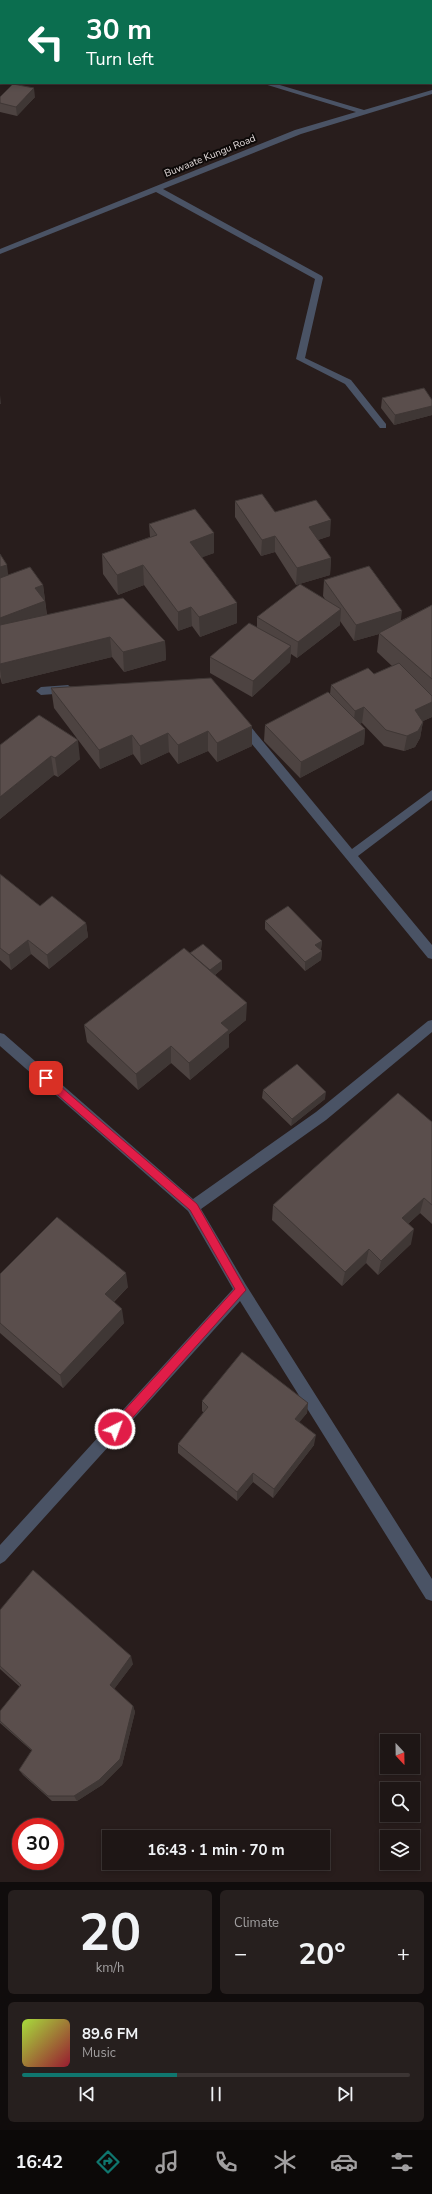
<!DOCTYPE html>
<html lang="en">
<head>
<meta charset="utf-8">
<style>
  :root { --surface:#1e1615; --page:#261f1e; --text:#f1f3f6; --muted:#a19fa0; --line:#3c3534; --accent:#0f766e }
  body { margin:0; font-family:"Nunito Sans",sans-serif; background:var(--page); color:var(--text); height:100vh; display:flex; flex-direction:column; font-size:15px; white-space:nowrap }
  * { box-sizing:border-box; margin:0 }
  p { font-size:13px; color:var(--muted) }
  .icon { flex:none; width:22px; height:22px; fill:none; stroke:currentColor; stroke-width:2; stroke-linecap:round; stroke-linejoin:round }
  .map { position:relative; height:1882px; overflow:hidden }
  .panel { display:flex; flex-direction:column; gap:8px; padding:8px; background:#100c0c; flex:1 }
  .panel>* { flex:none }
  .banner { position:absolute; left:0px; top:0px; width:432px; height:84px; box-shadow:0 2px 6px #0003,0 0 0 1px var(--line); background:#0b6e4f; color:#fff; overflow:hidden }
  .needle { width:26px; rotate:158deg }
  .buttons { position:absolute; left:380px; top:1734px; display:grid; gap:8px }
  .buttons a { display:grid; place-items:center; width:40px; height:40px; border-radius:0px; background:var(--surface); box-shadow:0 2px 6px #0003,0 0 0 1px var(--line); font-size:20px }
  .speed { position:absolute; left:12px; top:1818px; display:flex; gap:8px; font-size:20px; font-weight:700; text-align:center }
  .speed>* { display:grid; place-content:center; width:52px; height:52px; border-radius:50%; background:var(--surface); box-shadow:0 2px 6px #0003,0 0 0 1px var(--line); line-height:1 }
  .speed .limit { border:6px solid #d22; background:#fff; color:#111 }
  .pin { position:absolute; display:grid; place-items:center; width:34px; height:34px; color:#fff; margin:-17px; border-radius:8px; box-shadow:0 2px 6px #0006 }
  .me { position:absolute; width:44px; margin:-22px; rotate:42deg; stroke-linejoin:round; filter:drop-shadow(0 0 3px #0008) }
  .turn { display:flex; align-items:center; gap:14px; height:84px; padding:0 20px; font-size:18px }
  .turn .icon { width:52px; height:52px; stroke-width:2.5 }
  .turn b { display:block; font-size:28px; line-height:34px }
  .big { font-size:30px; font-weight:700; line-height:1.1 }
  .panel .widget { flex:1; display:flex; flex-direction:column; justify-content:center; gap:6px; min-width:0; padding:0 14px; border-radius:6px; background:var(--page) }
  .panel .dial { align-items:center; gap:0 }
  .dial b { font-size:52px; line-height:1 }
  .song { display:flex; align-items:center; gap:12px }
  .cover { width:48px; height:48px; border-radius:6px; background:linear-gradient(135deg,hsl(80 70% 55%),hsl(350 70% 35%)) }
  .played { height:4px; border-radius:2px; background:linear-gradient(90deg,var(--accent) 40%,var(--line) 40%) }
  .keys { display:flex; justify-content:space-around; direction:ltr }
  .heat { display:flex; justify-content:space-between; align-items:center; font-size:22px; direction:ltr }
  .panel .tiles { flex:1; display:grid; gap:8px; grid-template-columns:1fr 1fr }
  .widget:last-child { grid-column:span 2 }
  .trip { position:absolute; left:102px; top:1830px; width:228px; height:40px; border-radius:0px; background:var(--surface); box-shadow:0 2px 6px #0003,0 0 0 1px var(--line); font-weight:700; line-height:40px; text-align:center }
  .tab-bar { display:flex; height:64px; justify-content:space-around; align-items:center; background:#0c0908; color:var(--muted) }
  .tab-bar .icon { width:28px; height:28px }
  .tab-bar .active { color:var(--accent) }
  .tab-bar b { font-size:18px; color:var(--text) }
  .map>svg:first-child { display:block }
  .lines { fill:none; stroke-linecap:round; stroke-linejoin:round }
  .lane { fill:#4a5365; fill-rule:evenodd }
  .street { fill:#4a5365; fill-rule:evenodd }
  .wall { fill:#4d4341 }
  .shaded-wall { fill:#3f3735 }
  .building { fill:#5a4e4c; stroke:#3f3735 }
  .route { fill:#e11d48; stroke:#92132f }
  .labels { text-anchor:middle; dominant-baseline:central; stroke-width:4; stroke-linejoin:round; paint-order:stroke }
  .far-street-label { font-size:10px; fill:#e0d8d8; stroke:#0d0908 }
</style>
</head>
<body>
<div class="map">
<svg width="432" height="1882" viewBox="0 0 432 1882">
  <rect width="100%" height="100%" fill="#281d1c"/>
  <g class="lines">
    <path class="lane" d="M68 685 73 689 68 693 41 695 36 691 41 687Z"/>
    <path class="street" d="M0 26H1V31H0Z
      M431 63H432V69H431Z
      M261 83H273L364 110 432 90V94L301 134 163 189 322 276 323 278 305 358 351 380 386 424V428H380L345 384 296 359 315 279 156 192 0 254V249L295 130 356 112Z
      M242 720 246 721 352 849 432 790V800L358 856 432 945V959L428 958 238 727 237 724 238 721Z
      M432 1020V1032L326 1120 201 1209 246 1285 432 1579V1601L426 1599 240 1301 5 1561 0 1564V1545L233 1289 188 1211 0 1046V1033L4 1034 193 1199 316 1112 428 1021Z"/>
  </g>
  <path class="wall" d="M22 0H78V1H22Z
    M79 0H138V1H79Z
    M204 0H261L263 1H204Z
    M352 0H401L402 1H353Z
    M404 0H432L431 1H405Z
    M0 97H35L17 116 0 112Z
    M382 398 432 400V415L394 425 381 408Z
    M235 501 275 512 330 536 318 540 331 558 330 575 296 585 275 552 261 556 235 517Z
    M149 524 214 533V553L202 557 237 623 200 637 192 626 178 631 144 585 118 595 103 574 102 554 150 537Z
    M0 554 8 575 43 585 47 615 165 641 166 660 124 672 112 657 2 684 0 677Z
    M324 580 400 621 432 605V717L423 721 420 738 415 747 404 751 384 746 362 723H360L365 729 364 744 300 778 264 741 265 725 330 694 331 685 374 674 392 666 377 652 379 634 354 641 340 621V625L297 658 291 654 290 662 252 697 210 673V657L257 627V617L325 599 323 596Z
    M211 678 252 746 217 762 208 751 178 764 169 752 141 765 133 754 100 769 54 708 51 688Z
    M0 745 80 759 58 777 54 775 0 819Z
    M0 874 40 906 86 923 88 937 49 969 31 954 11 970 0 960Z
    M265 921 322 941 321 949 320 950 322 951 321 960 305 971 265 929Z
    M190 953 222 969 215 975 246 1020 229 1034V1047L190 1080 171 1063 138 1090 87 1042 84 1025Z
    M263 1090 325 1099 291 1126 262 1098Z
    M432 1122V1224L420 1213 408 1224 411 1244 378 1275 366 1263 342 1286 272 1220 273 1205Z
    M0 1274 128 1287 114 1302 124 1323 63 1388 0 1333Z
    M202 1401 308 1403 307 1413 299 1422 314 1445 273 1498 253 1482 237 1501 178 1453V1444L204 1413 202 1411Z
    M0 1610 133 1664 114 1689 133 1706 135 1712 122 1765 102 1785 77 1801H52L23 1775 19 1770 32 1751 0 1723V1711L20 1687 0 1669Z"/>
  <path class="shaded-wall" d="M121 0H138V1H120Z
    M417 0H432V8H431V1H417Z
    M34 88 35 97 17 116 16 107Z
    M0 395 1 404H0Z
    M432 406V415L394 425 395 415Z
    M331 520 330 536 308 543 309 527Z
    M214 533V553L190 562V542Z
    M275 536V552L261 556 262 540Z
    M331 558 330 575 296 585 297 568Z
    M7 565 9 581 0 584V567Z
    M143 565 144 585 118 595 117 575Z
    M43 585 47 617 0 635V618L35 588Z
    M237 603V623L200 637 199 617Z
    M191 607 192 626 178 631V612Z
    M341 609 340 625 297 658 298 642Z
    M402 611 400 627 379 633V634L354 641 356 625Z
    M110 637 112 657 2 684 0 669V664Z
    M165 641 166 660 124 672 123 652Z
    M291 646 290 662 252 697 253 681Z
    M432 702V717L412 726 415 710Z
    M364 707 362 723 353 727 355 711Z
    M423 722 420 738 415 747 404 751 407 736Z
    M252 726V746L217 762V743Z
    M365 729 364 744 300 778 301 762Z
    M208 731V751L178 764V745Z
    M168 733 169 752 141 765 140 746Z
    M132 735 133 754 100 769 99 750Z
    M78 740 80 759 58 777 55 758Z
    M51 756 54 775 0 819V797Z
    M86 923 88 937 49 969 47 955Z
    M28 940 31 954 11 970 9 955Z
    M322 941 321 949 314 953 315 945Z
    M322 951 321 960 305 971V962Z
    M222 961V969L209 980V971Z
    M247 1003 246 1020 229 1034V1047L190 1080 189 1063 221 1023Z
    M171 1046V1063L138 1090 136 1074Z
    M326 1092 325 1099 291 1126 292 1119Z
    M424 1198 420 1213 398 1233 402 1218Z
    M414 1229 411 1244 378 1275 381 1261Z
    M369 1249 366 1263 342 1286 345 1272Z
    M126 1273 128 1287 107 1308 105 1294Z
    M122 1309 124 1323 63 1388 60 1375Z
    M308 1403 307 1413 294 1429 295 1419Z
    M316 1435 314 1445 273 1498 274 1489Z
    M253 1473V1482L237 1501V1492Z
    M131 1656 133 1664 112 1692 110 1685Z
    M133 1706 135 1712 122 1765 102 1785 77 1801 74 1796Z"/>
  <path class="building" d="M54 0H75L74 1H53Z
    M217 0H261L263 1H220Z
    M368 0H401L402 1H369Z
    M13 84 34 88 16 107 0 103V97Z
    M424 388 432 400V406L395 415 382 398Z
    M262 494 275 512 316 500 331 520 309 527 331 558 297 568 275 536 262 540 235 501Z
    M195 509 214 533 190 542 237 603 199 617 191 607 178 612 143 565 117 575 102 554 157 535 149 524Z
    M0 554 7 565 0 567Z
    M369 566 402 611 356 625 324 580Z
    M30 567 43 585 35 588 45 601 0 618V578Z
    M300 584 341 609 298 642 257 617Z
    M123 598 165 641 123 652 110 637 0 664V625Z
    M432 605V679L379 633Z
    M249 623 291 646 253 681 210 657Z
    M399 663 432 696V702L415 710 423 722 418 731 407 736 386 730 364 707 355 711 331 685 368 668 374 674Z
    M211 678 252 726 217 743 208 731 178 745 168 733 140 746 132 735 99 750 51 688Z
    M328 692 365 729 301 762 265 725Z
    M39 715 78 740 55 758 51 756 0 797V745Z
    M0 874 40 906 52 896 86 923 47 955 28 940 9 955 0 948Z
    M288 906 322 941 315 945 322 951 305 962 265 921Z
    M203 944 222 961 210 970 190 953Z
    M184 948 247 1003 221 1023 229 1030 189 1063 171 1046 136 1074 84 1025Z
    M297 1064 326 1092 292 1119 263 1090Z
    M398 1093 432 1122V1205L424 1198 402 1218 414 1229 381 1261 369 1249 345 1272 273 1205Z
    M57 1217 126 1273 105 1294 122 1309 60 1375 0 1323V1274Z
    M242 1352 308 1403 295 1419 316 1435 274 1489 253 1473 237 1492 178 1444 208 1407 202 1401Z
    M33 1570 131 1656 110 1685 133 1706 120 1759 99 1780 74 1796H48L19 1770 32 1750 0 1721V1711L21 1685 0 1666V1610Z"/>
  <path class="route" d="M46 1074 197 1204 246 1290 119 1433 115 1434 111 1433 110 1429 111 1425 235 1289 190 1210 42 1081V1075Z"/>
  <g class="labels">
    <g class="far-street-label">
      <text transform="translate(210 156) rotate(-22)">Buwaate Kungu Road</text>
    </g>
  </g>
</svg>
<div class="buttons">
<a><svg class="needle" viewBox="-14 -14 28 28"><path d="M0-13l5 13h-10z" fill="#e53935"/><path d="M0 13l5-13h-10z" fill="#a19fa0"/></svg></a>
<a><svg class="icon" aria-label="search" viewBox="0 0 24 24"><circle cx="10" cy="10" r="6"/><path d="M15 15l6 6"/></svg></a>
<a><svg class="icon" aria-label="layers" viewBox="0 0 24 24"><path d="M12 4l9 5-9 5-9-5zM3 14l9 5 9-5"/></svg></a>
</div>
<div class="speed"><div class="limit">30</div></div>
<div class="pin" style="left:46px;top:1078px;background:#d93025"><svg class="icon" aria-label="arrive" viewBox="0 0 24 24"><path d="M6 21V4h12l-3 4 3 4H6"/></svg></div>
<svg class="me" style="left:115px;top:1429px" viewBox="-20 -20 40 40"><circle r="17" fill="#e11d48" stroke="#fff" stroke-width="3"/><path d="M0-11L8 9 0 5-8 9z" fill="#fff"/></svg>
<div class="trip">16:43 · 1 min · 70 m</div>
<div class="banner">
<div class="turn"><svg class="icon" aria-label="left" viewBox="0 0 24 24"><path d="M17 20v-9H6M10 6l-5 5 5 5"/></svg><div><b>30 m</b>Turn left</div></div>
</div>
</div>
<section class="panel">
<div class="tiles">
<div class="widget dial"><b>20</b><p>km/h</p></div>
<div class="widget"><p>Climate</p>
<div class="heat"><a>−</a><b class="big">20°</b><a>+</a></div>
</div>
<div class="widget">
<div class="song"><i class="cover"></i><div><b>89.6 FM</b><p>Music</p></div></div>
<div class="played"></div>
<div class="keys"><svg class="icon" aria-label="previous" viewBox="0 0 24 24"><path d="M18 5L8 12l10 7zM5 5v14"/></svg><svg class="icon" aria-label="pause" viewBox="0 0 24 24"><path d="M8 5v14M16 5v14"/></svg><svg class="icon" aria-label="next" viewBox="0 0 24 24"><path d="M6 5l10 7-10 7zM19 5v14"/></svg></div>
</div>
</div>
</section>
<nav class="tab-bar">
<b>16:42</b>
<svg class="icon active" aria-label="directions" viewBox="0 0 24 24"><path d="M12 3l9 9-9 9-9-9zM9 14v-3h6M13 9l2 2-2 2"/></svg>
<svg class="icon" aria-label="music" viewBox="0 0 24 24"><path d="M9 18V5l10-2v13"/><circle cx="6" cy="18" r="3"/><circle cx="16" cy="16" r="3"/></svg>
<svg class="icon" aria-label="phone" viewBox="0 0 24 24"><path d="M5 4h4l2 5-3 2q2 4 5 5l2-3 5 2v4C11 20 4 13 5 4z"/></svg>
<svg class="icon" aria-label="climate" viewBox="0 0 24 24"><path d="M12 3v18M4 7l16 10M4 17L20 7"/></svg>
<svg class="icon" aria-label="car" viewBox="0 0 24 24"><path d="M5 17H2v-5l4-1 3-4h7l3 4 3 1v5h-3M9 17h6M6 11h13"/><circle cx="7" cy="17" r="2"/><circle cx="17" cy="17" r="2"/></svg>
<svg class="icon" aria-label="filters" viewBox="0 0 24 24"><path d="M4 7h16M4 17h16"/><circle cx="9" cy="7" r="2"/><circle cx="15" cy="17" r="2"/></svg>
</nav>
</body>
</html>
